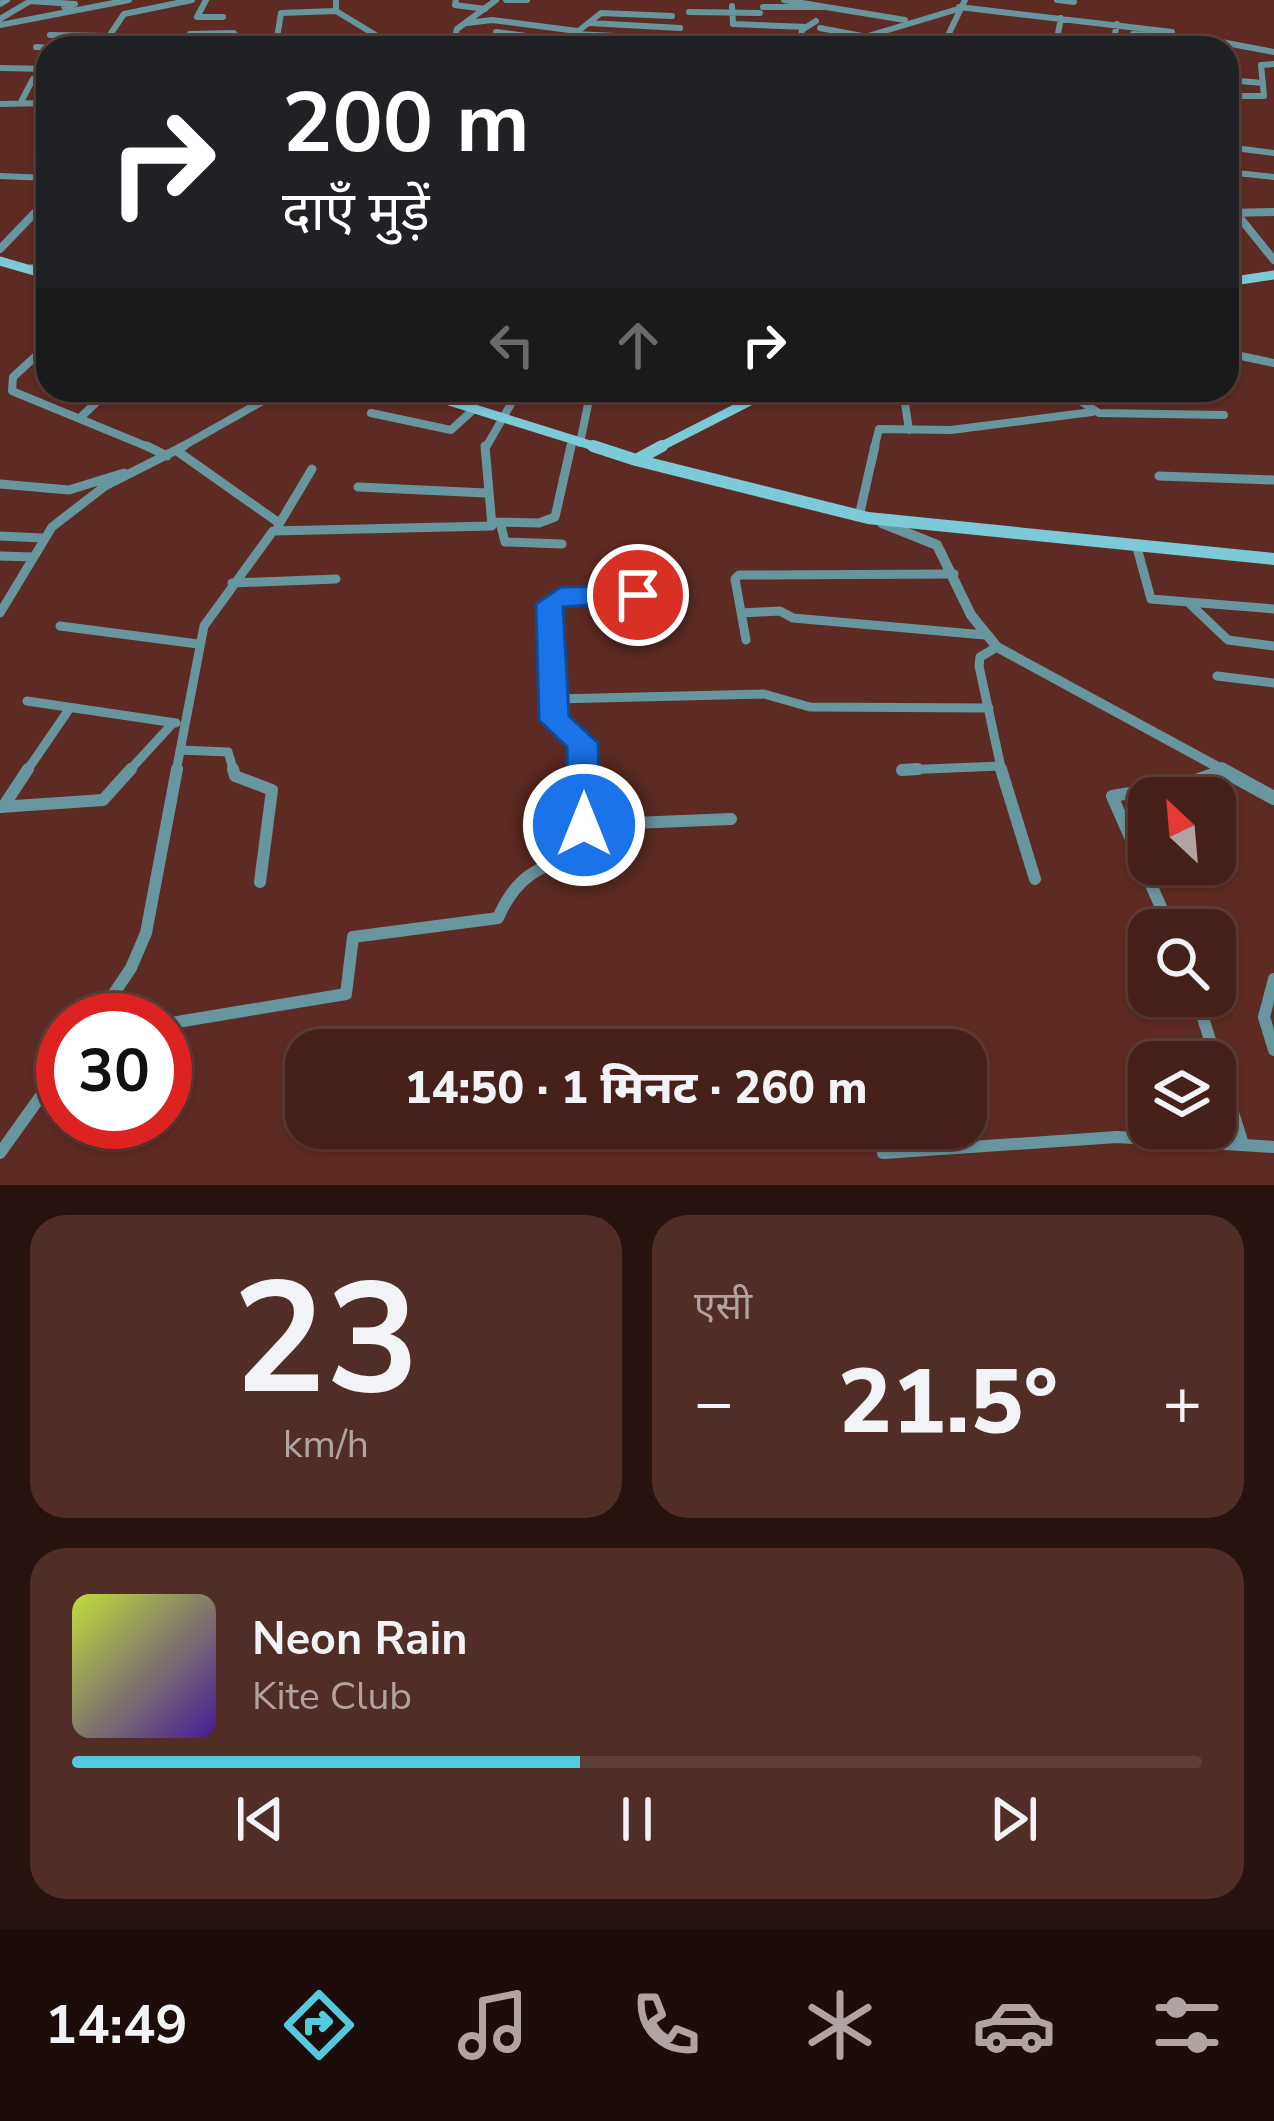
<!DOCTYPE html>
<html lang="hi">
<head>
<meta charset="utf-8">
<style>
  :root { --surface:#46201a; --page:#502d27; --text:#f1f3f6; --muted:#b0a3a2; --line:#5e3e39; --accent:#54cade }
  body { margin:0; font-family:"Nunito Sans","Noto Sans Devanagari",sans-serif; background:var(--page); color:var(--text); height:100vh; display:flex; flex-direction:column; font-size:45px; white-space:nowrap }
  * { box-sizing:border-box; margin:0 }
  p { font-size:39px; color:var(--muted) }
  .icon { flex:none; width:66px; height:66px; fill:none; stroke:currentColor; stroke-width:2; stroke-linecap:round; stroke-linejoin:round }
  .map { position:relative; height:1185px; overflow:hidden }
  .panel { display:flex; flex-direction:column; gap:30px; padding:30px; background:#26120e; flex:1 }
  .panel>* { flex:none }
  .guide { position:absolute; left:36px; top:36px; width:1203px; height:366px; border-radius:36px; box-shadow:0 3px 9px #0004,0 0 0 3px var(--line); background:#202124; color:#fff; overflow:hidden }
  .needle { width:78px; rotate:334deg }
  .fabs { position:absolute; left:1128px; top:777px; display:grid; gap:24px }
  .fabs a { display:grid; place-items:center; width:108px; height:108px; border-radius:24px; background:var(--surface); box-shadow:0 3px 9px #0004,0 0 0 3px var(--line); font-size:60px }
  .speed { position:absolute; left:36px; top:993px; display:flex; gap:24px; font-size:60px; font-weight:700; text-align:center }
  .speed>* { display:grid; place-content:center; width:156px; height:156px; border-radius:50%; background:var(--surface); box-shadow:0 3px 9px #0004,0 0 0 3px var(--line); line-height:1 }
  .speed .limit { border:18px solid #d22; background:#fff; color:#111 }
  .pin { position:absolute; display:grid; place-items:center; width:102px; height:102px; color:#fff; margin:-51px; border:6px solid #fff; border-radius:50%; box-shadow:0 3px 12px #0007 }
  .me { position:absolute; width:132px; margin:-66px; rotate:0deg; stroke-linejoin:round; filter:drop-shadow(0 0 9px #0008) }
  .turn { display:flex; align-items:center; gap:42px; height:252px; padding:0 48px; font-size:54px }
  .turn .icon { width:156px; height:156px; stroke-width:2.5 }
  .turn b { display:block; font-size:84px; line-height:102px }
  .lanes { display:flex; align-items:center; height:114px; padding:0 48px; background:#0003; justify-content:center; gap:60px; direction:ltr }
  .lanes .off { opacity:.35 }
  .big { font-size:90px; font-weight:800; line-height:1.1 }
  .panel .widget { flex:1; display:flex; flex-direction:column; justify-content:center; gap:18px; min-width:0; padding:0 42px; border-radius:36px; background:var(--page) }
  .panel .dial { align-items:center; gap:0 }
  .dial b { font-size:156px; line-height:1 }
  .song { display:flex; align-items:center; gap:36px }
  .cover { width:144px; height:144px; border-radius:18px; background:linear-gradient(135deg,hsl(70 70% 55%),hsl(260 70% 35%)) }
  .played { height:12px; border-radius:6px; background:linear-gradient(90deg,var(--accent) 45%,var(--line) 45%) }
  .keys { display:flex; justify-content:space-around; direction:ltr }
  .heat { display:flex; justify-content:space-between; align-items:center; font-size:66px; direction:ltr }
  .panel .tiles { flex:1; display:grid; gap:30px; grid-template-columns:1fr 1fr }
  .widget:last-child { grid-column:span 2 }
  .trip { position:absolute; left:285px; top:1029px; width:702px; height:120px; border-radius:36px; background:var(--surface); box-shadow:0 3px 9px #0004,0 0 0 3px var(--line); font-weight:800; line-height:120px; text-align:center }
  .menu { display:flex; height:192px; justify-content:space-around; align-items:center; background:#1c0d0a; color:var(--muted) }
  .menu .icon { width:84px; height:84px }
  .menu .active { color:var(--accent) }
  .menu b { font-size:54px; color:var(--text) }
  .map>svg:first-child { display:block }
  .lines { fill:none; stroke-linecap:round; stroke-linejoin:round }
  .minor-far3 { stroke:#68969f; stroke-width:6 }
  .minor-far2 { stroke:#68969f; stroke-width:8 }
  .minor-far1 { stroke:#68969f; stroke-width:9 }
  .minor { stroke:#68969f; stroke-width:12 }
  .tertiary-far1 { stroke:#68969f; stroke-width:10 }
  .tertiary { stroke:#68969f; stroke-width:14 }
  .secondary-far1 { stroke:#7cc9d8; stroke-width:9 }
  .secondary { stroke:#7cc9d8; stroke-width:12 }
  .route { fill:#1a73e8; stroke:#114b97; stroke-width:3 }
</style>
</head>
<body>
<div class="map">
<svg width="1274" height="1185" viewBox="0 0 1274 1185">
  <rect width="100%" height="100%" fill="#5d2b23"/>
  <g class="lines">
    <path class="minor-far3" d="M206 0 197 17H223
      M336 0V11L397 48
      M456 0 455 5 485 9
      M506 0H527
      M784 0 905 20
      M1057 0 1074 2
      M30 1 75 4 64 7
      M0 4 7 0
      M732 6 733 24 806 27
      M763 7H822
      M959 7 1172 32 1167 37 1133 34
      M689 12 760 13
      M0 19 32 0
      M467 23 492 20 577 31
      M590 23 680 28
      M0 25 129 0
      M820 28 862 36
      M496 32 564 41
      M190 34 234 33 237 40
      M574 34 680 39
      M50 35 108 36
      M1221 42 1274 52
      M943 44 1029 48
      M1056 44 1061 18
      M844 45 869 48
      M36 47 56 48
      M68 48 102 47
      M101 48 124 14 192 0
      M233 48 237 40 277 38 281 13 336 11
      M452 48 457 29 496 0
      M557 48 601 13 672 16
      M798 48 802 30 816 21
      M828 48 958 9
      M942 48 965 0
      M1112 48 1117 24
      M0 68 48 69
      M1227 80 1263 83
      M1227 96H1264L1261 65 1274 64
      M21 102 33 79
      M0 104 48 103
      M1227 147 1274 153
      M36 160 48 150
      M1227 172 1274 177
      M0 176 48 178"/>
    <path class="minor-far2" d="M1227 213 1274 212
      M1236 213 1274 260
      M0 249 48 199
      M27 269 48 266
      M48 345 13 377 12 391 153 449
      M1227 353 1274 363
      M903 390 909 430
      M1063 390 1099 413 1224 415
      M371 413 451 430 474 409
      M82 416 109 390
      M580 443 591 390
      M178 449 282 390
      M485 449 519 390
      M570 449 573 441
      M874 449 879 429 951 430 1092 412"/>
    <path class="minor-far1" d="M147 446 167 456
      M177 451 279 523
      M1159 476 1274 480
      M0 484 69 490 124 473
      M358 487 486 493
      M859 516 875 446
      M495 522 539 523 555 517 571 446
      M500 522 505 542 562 544
      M278 526 312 469
      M0 536 42 538
      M1136 544 1151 599 1274 609
      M0 556 33 557
      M232 583 336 579
      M1190 604 1228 640 1274 646
      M0 613 52 527 105 486 184 446
      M741 613 780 611 793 618 985 635
      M60 626 198 644
      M746 640 735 579 739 575 954 574
      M997 647 980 657 979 666 1002 772
      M1217 676 1274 683
      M556 699 764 694 810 707 989 708
      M27 701 176 723
      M180 750 228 752 234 772
      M902 770 1001 766
      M26 772 70 708
      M128 772 173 723
      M176 772 204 626 273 531 492 526 485 446
      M582 772 580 739 554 720 549 604 561 596 637 595
      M1217 772 1224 770"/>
    <path class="minor" d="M233 769 235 776 272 790 260 882
      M1001 769 1035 879
      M902 770 918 769
      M0 807 103 800 131 769
      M3 807 28 769
      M584 825 731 819
      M1171 930 1112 796 1185 784 1224 770
      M1274 979 1264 1017 1274 1050
      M1196 996 1243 1144
      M96 1020 131 968 146 933 177 769
      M165 1024 346 994 353 937 498 918C516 876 538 867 580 853L582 769
      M0 1153 63 1065
      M883 1153 1117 1137 1274 1147"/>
    <path class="tertiary-far1" d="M882 523 937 545 971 615 997 647 1227 772"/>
    <path class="tertiary" d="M1221 769 1274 798"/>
    <path class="secondary-far1" d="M0 261 48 275
      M1227 282 1274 275
      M414 390 603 449
      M656 449 772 390"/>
    <path class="secondary" d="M593 446 636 460 662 446
      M636 460 868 518 1274 559"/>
  </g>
  <path class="route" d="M638 586 651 595 647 601 563 607 569 716 598 743 600 825 584 837 568 825 567 747 539 720 536 604 561 587Z"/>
</svg>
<div class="fabs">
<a><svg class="needle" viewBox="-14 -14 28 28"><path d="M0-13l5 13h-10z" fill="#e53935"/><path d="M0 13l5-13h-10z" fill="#b0a3a2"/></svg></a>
<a><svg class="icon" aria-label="search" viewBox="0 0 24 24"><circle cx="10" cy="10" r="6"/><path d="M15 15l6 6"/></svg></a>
<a><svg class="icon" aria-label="layers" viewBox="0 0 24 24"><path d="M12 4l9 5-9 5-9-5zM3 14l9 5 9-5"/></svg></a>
</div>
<div class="speed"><div class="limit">30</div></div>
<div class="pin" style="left:638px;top:595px;background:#d93025"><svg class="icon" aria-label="arrive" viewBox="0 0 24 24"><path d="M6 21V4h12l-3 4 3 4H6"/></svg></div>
<svg class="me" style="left:584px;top:825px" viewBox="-20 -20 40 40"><circle r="17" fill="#1a73e8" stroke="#fff" stroke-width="3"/><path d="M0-11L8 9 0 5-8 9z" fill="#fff"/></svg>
<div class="trip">14:50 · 1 मिनट · 260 m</div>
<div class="guide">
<div class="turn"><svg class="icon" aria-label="right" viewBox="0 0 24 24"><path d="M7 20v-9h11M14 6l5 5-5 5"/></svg><div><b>200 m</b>दाएँ मुड़ें</div></div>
<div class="lanes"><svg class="icon off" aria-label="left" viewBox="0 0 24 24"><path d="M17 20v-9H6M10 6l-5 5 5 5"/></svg><svg class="icon off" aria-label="ahead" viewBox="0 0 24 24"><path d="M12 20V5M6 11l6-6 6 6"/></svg><svg class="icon" aria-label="right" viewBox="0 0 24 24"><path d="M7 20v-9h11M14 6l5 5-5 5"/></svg></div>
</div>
</div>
<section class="panel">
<div class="tiles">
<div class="widget dial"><b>23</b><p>km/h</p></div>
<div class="widget"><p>एसी</p>
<div class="heat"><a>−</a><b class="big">21.5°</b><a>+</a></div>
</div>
<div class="widget">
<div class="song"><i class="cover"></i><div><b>Neon Rain</b><p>Kite Club</p></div></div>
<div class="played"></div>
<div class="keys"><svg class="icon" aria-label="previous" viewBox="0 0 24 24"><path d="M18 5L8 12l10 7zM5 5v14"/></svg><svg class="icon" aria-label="pause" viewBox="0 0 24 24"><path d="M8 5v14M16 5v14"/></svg><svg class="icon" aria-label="next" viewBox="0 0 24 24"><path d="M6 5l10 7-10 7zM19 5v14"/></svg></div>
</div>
</div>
</section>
<nav class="menu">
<b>14:49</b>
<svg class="icon active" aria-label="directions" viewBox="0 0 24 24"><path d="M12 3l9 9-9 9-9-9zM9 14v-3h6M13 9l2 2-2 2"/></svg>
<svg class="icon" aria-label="music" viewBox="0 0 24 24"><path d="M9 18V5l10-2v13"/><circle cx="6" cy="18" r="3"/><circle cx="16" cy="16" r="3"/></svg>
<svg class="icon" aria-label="phone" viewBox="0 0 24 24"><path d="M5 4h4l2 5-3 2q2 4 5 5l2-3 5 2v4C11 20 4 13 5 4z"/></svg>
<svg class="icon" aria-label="climate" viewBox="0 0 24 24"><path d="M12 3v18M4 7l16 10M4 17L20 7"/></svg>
<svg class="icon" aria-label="car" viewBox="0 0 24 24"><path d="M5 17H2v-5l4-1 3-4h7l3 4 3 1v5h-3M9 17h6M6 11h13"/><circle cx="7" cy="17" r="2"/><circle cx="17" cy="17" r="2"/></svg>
<svg class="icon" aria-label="filters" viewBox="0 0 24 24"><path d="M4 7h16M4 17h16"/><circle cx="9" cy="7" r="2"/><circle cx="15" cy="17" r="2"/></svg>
</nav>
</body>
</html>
